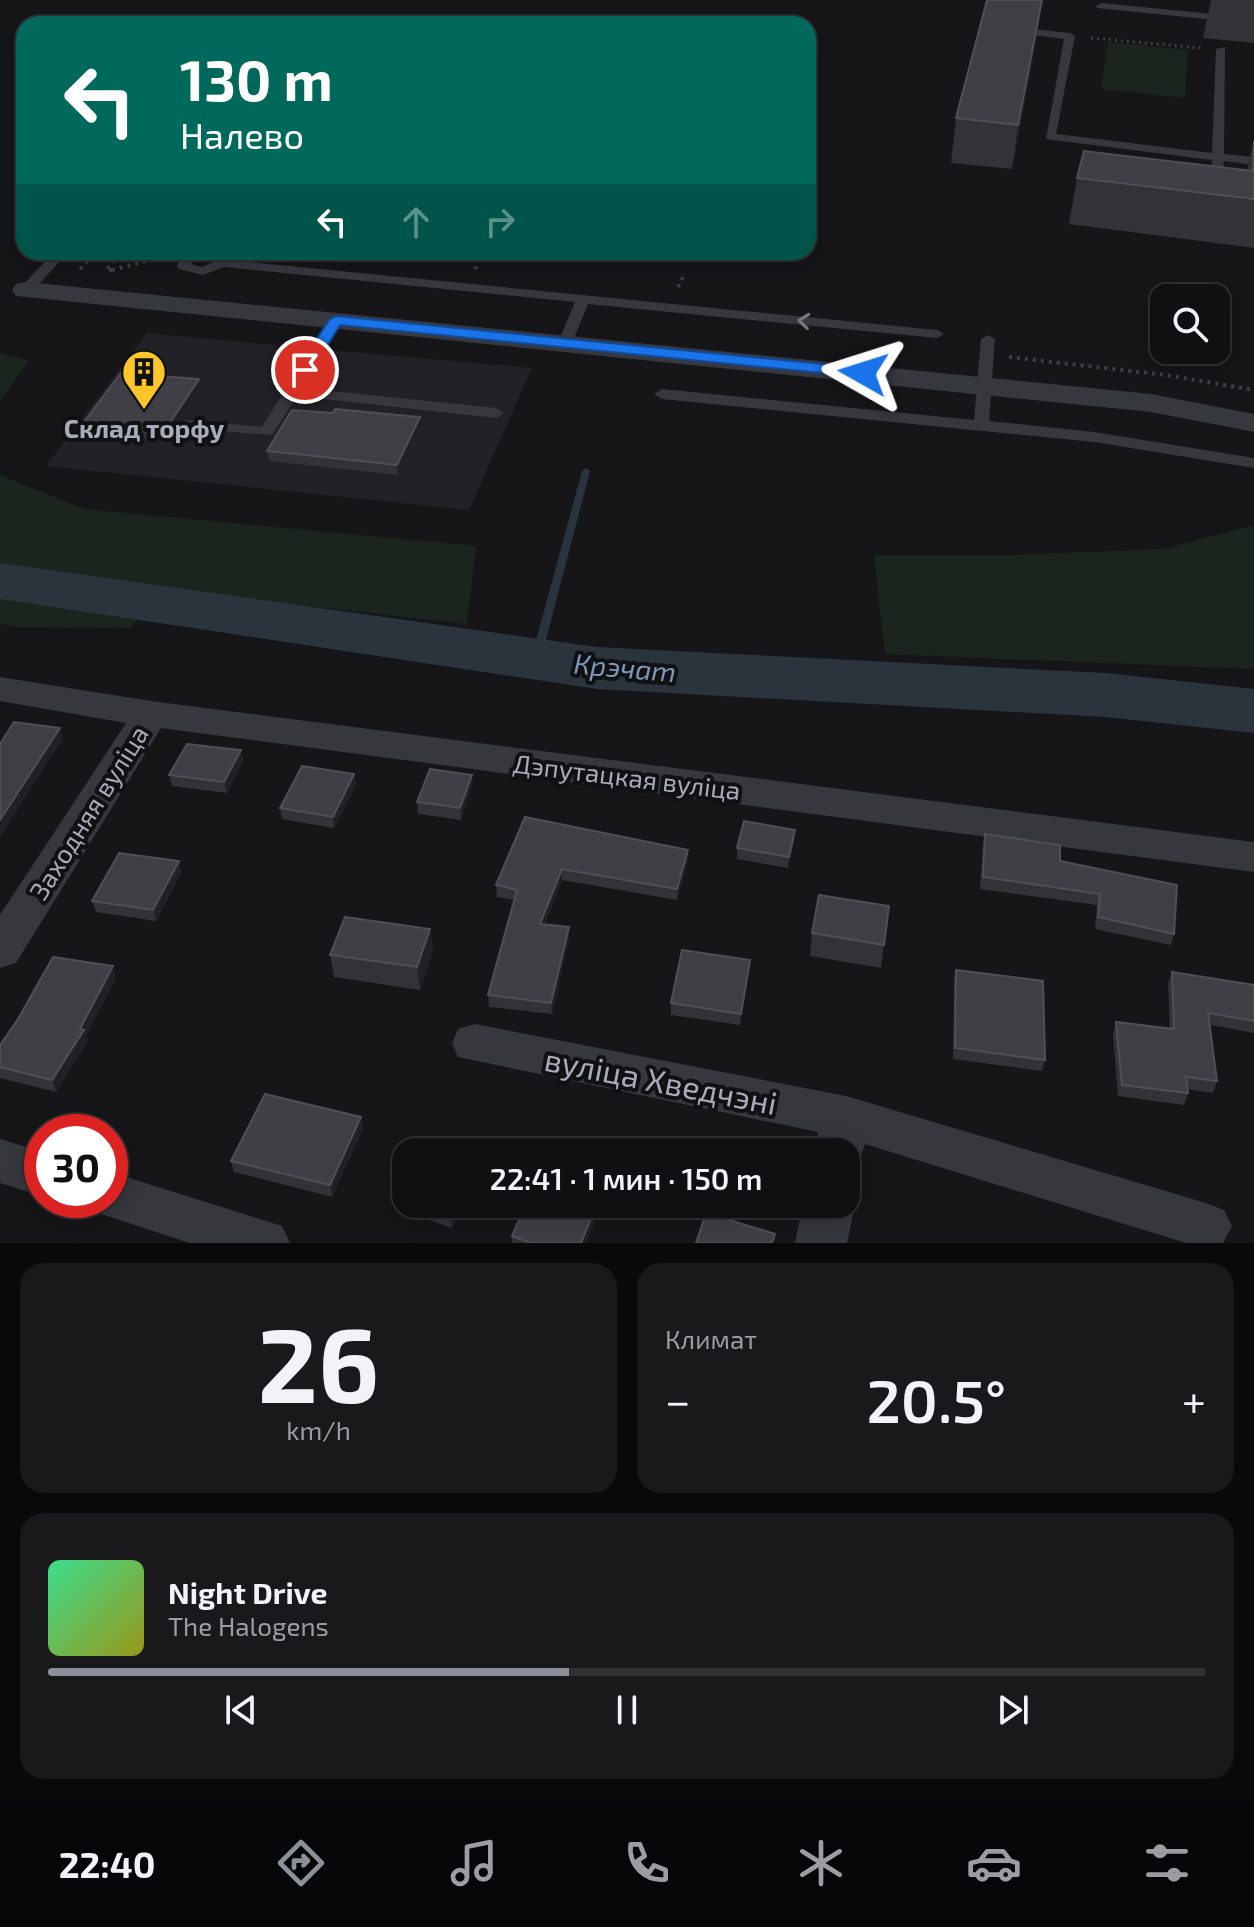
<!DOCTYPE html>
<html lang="ru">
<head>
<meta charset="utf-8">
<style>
  :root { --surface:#101013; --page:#19191c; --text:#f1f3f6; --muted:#9c9da0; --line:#303033; --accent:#8c9099 }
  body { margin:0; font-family:"Exo 2",sans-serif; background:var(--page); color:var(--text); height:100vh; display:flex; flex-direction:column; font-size:30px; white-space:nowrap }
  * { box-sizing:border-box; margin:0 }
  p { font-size:26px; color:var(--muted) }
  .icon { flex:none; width:44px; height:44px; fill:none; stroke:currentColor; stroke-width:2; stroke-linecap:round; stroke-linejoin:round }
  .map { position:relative; height:1243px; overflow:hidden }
  .side { display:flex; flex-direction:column; gap:20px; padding:20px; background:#09090a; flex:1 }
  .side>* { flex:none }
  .hud { position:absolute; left:16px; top:16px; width:800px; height:244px; border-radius:24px; box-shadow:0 4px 20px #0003,0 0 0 2px var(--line); background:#00695c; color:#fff; overflow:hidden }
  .controls { position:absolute; left:1150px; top:284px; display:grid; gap:16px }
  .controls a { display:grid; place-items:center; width:80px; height:80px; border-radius:16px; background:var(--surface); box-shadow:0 4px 20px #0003,0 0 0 2px var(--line); font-size:40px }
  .speed { position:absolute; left:24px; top:1114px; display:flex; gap:16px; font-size:40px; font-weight:700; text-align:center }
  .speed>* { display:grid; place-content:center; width:104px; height:104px; border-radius:50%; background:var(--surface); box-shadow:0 4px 20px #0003,0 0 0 2px var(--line); line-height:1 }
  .speed .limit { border:12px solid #d22; background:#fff; color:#111 }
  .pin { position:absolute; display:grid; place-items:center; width:68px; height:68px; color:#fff; margin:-34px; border:4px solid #fff; border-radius:50%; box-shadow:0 2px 8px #0007 }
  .me { position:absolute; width:88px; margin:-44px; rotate:276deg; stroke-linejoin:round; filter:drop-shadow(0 0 6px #0008) }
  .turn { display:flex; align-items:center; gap:28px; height:168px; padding:0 32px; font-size:36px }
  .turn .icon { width:104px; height:104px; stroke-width:2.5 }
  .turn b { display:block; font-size:56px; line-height:68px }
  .lanes { display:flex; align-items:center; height:76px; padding:0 32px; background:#0003; justify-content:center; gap:40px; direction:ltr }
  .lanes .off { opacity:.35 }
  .big { font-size:60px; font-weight:600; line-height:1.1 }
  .side .card { flex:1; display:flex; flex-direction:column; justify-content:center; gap:12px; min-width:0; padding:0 28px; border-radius:24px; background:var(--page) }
  .side .dial { align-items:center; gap:0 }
  .dial b { font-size:104px; line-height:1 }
  .song { display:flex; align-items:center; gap:24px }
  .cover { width:96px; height:96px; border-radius:12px; background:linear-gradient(135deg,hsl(150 70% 55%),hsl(60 70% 35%)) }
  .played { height:8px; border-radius:4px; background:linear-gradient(90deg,var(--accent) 45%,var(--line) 45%) }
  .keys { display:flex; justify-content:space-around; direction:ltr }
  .heat { display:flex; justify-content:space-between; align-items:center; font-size:44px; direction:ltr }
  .side .tiles { flex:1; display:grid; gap:20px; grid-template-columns:1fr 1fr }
  .card:last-child { grid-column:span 2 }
  .trip { position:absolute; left:392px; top:1138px; width:468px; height:80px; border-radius:24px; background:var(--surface); box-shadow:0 4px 20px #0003,0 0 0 2px var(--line); font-weight:600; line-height:80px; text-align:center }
  .tabs { display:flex; height:128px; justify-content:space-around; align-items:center; background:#060608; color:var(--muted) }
  .tabs .icon { width:56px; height:56px }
  .tabs .on { color:var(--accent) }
  .tabs b { font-size:36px; color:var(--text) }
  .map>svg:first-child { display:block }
  .built { fill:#222226 }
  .green { fill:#1c241e }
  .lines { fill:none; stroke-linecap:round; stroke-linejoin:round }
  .stream { fill:#2b343d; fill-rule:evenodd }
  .river { fill:#2b343d; fill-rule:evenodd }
  .path-far1 { stroke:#3d3f45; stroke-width:3; stroke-dasharray:2 4; stroke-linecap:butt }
  .path { stroke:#3d3f45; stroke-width:4; stroke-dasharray:3 5; stroke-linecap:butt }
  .service { fill:#37383e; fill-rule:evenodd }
  .minor { fill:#37383e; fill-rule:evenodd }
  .wall { fill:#323237 }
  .shaded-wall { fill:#212125 }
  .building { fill:#3f3f45; stroke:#4f5057; stroke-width:2 }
  .oneway { stroke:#757882 }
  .route { fill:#1a73e8; stroke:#114b97; stroke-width:2 }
  .labels { text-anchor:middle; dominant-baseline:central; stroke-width:8; stroke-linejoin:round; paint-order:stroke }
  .poi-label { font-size:26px; font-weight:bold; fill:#a8acb9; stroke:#111114 }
  .street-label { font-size:26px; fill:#a8acb9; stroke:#111114 }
  .water-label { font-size:28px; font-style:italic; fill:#7d97b6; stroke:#111114 }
  .near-street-label { font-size:32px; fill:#a8acb9; stroke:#111114 }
</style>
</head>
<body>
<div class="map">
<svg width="1254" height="1243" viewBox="0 0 1254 1243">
  <rect width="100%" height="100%" fill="#161619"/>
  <path class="built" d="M147 333 318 349 532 368 469 510 46 466Z"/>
  <path class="green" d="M1108 42 1188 50 1185 98 1101 89Z
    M0 353 29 360 0 402Z
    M0 475 84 509 476 546 467 624 159 589 131 628 18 627 0 624Z
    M1251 526 1254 527V669L885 654 874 555H1011L1164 549Z"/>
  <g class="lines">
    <path class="stream" d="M586 468 590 471 541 659 536 662 532 661 531 659 582 471Z"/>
    <path class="river" d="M0 563 597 647 1106 673 1254 689V733L1106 717 597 689 0 599Z"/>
    <path class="path-far1" d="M1091 38 1201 48"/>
    <path class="path" d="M80 269 96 252
      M475 269 484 252
      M112 270H106L122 252
      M112 270 161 257
      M678 287 685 273
      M1009 357 1166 375 1254 390"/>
    <path class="service" d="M1101 3 1254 18V24L1097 8 1096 6Z
      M1022 28 1070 33 1075 36 1056 134 1212 153 1216 49 1225 47 1224 154 1254 157V165L1224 161 1221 188 1215 192 1209 188 1212 160 1046 139 1064 39 1018 33V29Z
      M54 252H68L31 293H21V287Z
      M196 252 226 253 228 260 937 330 944 334 937 338 588 304 572 343 565 347 558 343 575 302 224 267 203 275 179 269 177 266 182 255ZM209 257 215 261 202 267 191 264 193 261Z
      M336 316 343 320 302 388 496 408 504 413 496 418 297 396 272 435 181 428 178 425 181 422 186 420 262 427 329 320Z
      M988 335 995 339 989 421 1094 432 1254 458V468L1094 442 662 399 654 394 662 389 974 420 981 339Z"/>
    <path class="minor" d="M26 282 1151 394 1254 414V432L1151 412 16 296 12 290 16 284Z
      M0 677 151 701 1254 842V872L161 728 16 963 0 968V915L126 723 0 701Z
      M475 1024 846 1096 1206 1203 1224 1210 1232 1226 1223 1243H1186L865 1144 857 1167 846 1171V1152H814L818 1132 458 1057 452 1043 458 1029Z
      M0 1139 42 1152V1196L0 1183Z
      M110 1172 282 1226 290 1243H190L92 1211 87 1200H110Z
      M846 1187 855 1204 847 1243H795L803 1204H846Z"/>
  </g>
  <path class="wall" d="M1211 0H1254V43L1203 38Z
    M1036 40 1012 169 951 163 956 118Z
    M1254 140V248L1069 224 1077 178 1247 171Z
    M201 389 167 440 86 432 84 422Z
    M333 413 421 427 398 475 269 461 267 451Z
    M241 750 243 761 227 793 172 786 169 775Z
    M354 774 356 785 334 828 282 819 280 808Z
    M472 775V786L461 820 418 814 417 802Z
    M525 817 688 861 677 900 562 880 545 924 569 939 552 1014 489 1007 488 995 514 900 497 897 496 885Z
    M985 834 1060 861 1174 934 1171 945 1095 929 1097 905 980 889 983 845Z
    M794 841 788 868 737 859V848Z
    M179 861 181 873 156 921 96 912 92 901Z
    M889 906 881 968 810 956 812 933Z
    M430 929 433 951 420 990 334 977 330 955Z
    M750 960 740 1025 671 1015V1003Z
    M956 970 1045 1060 1042 1071 953 1059 954 981Z
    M1172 972 1254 985V1033L1210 1025 1217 1081 1213 1093 1187 1089 1188 1093 1184 1105 1118 1096 1113 1034 1116 1022 1170 1029 1168 983Z
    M116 978 86 1036 88 1041 56 1092 0 1078V1045Z
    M361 1117 363 1128 332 1197 234 1172 231 1161Z
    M406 1189V1204H463L452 1228 402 1211 401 1200Z
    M602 1204 586 1243H512V1236Z"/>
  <path class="shaded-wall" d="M1042 0 1036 40 1012 169 1018 125Z
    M199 379 201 389 167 440 165 430Z
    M420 417 421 427 398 475 397 465Z
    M60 728 63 739 0 837V820Z
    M241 750 243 761 227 793 224 782Z
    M354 774 356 785 334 828 333 817Z
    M472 775V786L461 820 460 808Z
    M795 830 794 841 788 868 789 857Z
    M688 850V861L677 900V889Z
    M179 861 181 873 156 921 153 910Z
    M562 869V880L540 935V924Z
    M569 927V939L552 1014 551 1003Z
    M430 929 433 951 420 990 417 967Z
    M750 960 749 972 740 1025 741 1014Z
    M113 966 116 978 86 1036 88 1041 56 1092 52 1080Z
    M361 1117 363 1128 332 1197 330 1185Z
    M456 1204H463L452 1228 450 1217Z
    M597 1204H602L586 1243H581Z"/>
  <path class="building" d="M987 0H1042L1018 125 956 118Z
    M1254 141V199L1077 178 1084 151 1253 171Z
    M121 373 199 379 165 430 84 422Z
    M335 409 420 417 397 465 267 451 292 410 333 413Z
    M14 722 60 728 0 820V744Z
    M187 744 241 750 224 782 169 775Z
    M302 766 354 774 333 817 280 808Z
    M430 769 472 775 460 808 417 802Z
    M525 817 688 850 677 889 562 869 540 924 569 927 551 1003 488 995 517 890 496 885Z
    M744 821 795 830 789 857 737 848Z
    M985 834 1060 845V861L1177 885 1174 934 1098 917 1100 894 983 877Z
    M119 853 179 861 153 910 92 901Z
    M819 895 889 906 884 945 812 933Z
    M345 917 430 929 417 967 330 955Z
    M682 950 750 960 741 1014 671 1003Z
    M53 957 113 966 80 1029 84 1030 52 1080 0 1067V1045L18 1019Z
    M956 970 1043 981 1045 1060 955 1048Z
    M1172 972 1254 985V1021L1208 1013 1217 1081 1186 1077 1188 1093 1122 1085 1116 1022 1174 1029Z
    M265 1094 361 1117 330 1185 231 1161Z
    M430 1144 456 1152H425Z
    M406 1189V1202L401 1200Z
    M413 1204H456L450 1217Z
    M526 1204H597L581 1243H531L512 1236Z
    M706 1213 775 1234 772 1243H696Z"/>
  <defs><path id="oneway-chevron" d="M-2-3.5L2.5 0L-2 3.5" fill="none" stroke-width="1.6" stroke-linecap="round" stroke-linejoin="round" transform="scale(2)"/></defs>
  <use class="oneway" href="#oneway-chevron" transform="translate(804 321) rotate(-174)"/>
  <path class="route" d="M336 316 863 368 871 373 863 377 340 325 310 373H300L297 370 329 320Z"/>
  <defs>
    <g id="building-pin" transform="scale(2.3)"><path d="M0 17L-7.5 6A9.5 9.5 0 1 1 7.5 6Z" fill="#fcc52a" stroke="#111114"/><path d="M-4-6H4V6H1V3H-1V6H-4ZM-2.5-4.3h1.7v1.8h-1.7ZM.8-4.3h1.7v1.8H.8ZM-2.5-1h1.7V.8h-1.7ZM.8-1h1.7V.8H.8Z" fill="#111"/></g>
  </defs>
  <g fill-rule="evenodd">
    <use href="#building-pin" x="144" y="372"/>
  </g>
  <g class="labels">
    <g class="poi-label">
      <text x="144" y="427">Склад торфу</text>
    </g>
    <g class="street-label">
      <text transform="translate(627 776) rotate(7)">Дэпутацкая вуліца</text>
      <text transform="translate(88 812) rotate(-58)">Заходняя вуліца</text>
    </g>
    <g class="water-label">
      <text transform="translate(625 667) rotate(5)">Крэчат</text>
    </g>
    <g class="near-street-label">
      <text transform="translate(661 1080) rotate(11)">вуліца Хведчэні</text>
    </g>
  </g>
</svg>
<div class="controls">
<a><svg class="icon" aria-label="search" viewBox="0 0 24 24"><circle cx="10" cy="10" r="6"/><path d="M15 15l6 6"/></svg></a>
</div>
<div class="speed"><div class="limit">30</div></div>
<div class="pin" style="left:305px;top:370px;background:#d93025"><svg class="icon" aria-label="arrive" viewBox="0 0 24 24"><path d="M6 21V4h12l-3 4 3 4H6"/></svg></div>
<svg class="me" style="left:863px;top:373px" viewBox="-20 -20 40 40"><path d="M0-17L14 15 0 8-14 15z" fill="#1a73e8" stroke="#fff" stroke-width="4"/></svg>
<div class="trip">22:41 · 1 мин · 150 m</div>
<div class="hud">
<div class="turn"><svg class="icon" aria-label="left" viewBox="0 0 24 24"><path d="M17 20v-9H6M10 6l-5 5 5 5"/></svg><div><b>130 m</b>Налево</div></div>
<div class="lanes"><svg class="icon" aria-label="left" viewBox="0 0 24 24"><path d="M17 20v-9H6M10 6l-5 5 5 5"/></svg><svg class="icon off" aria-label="ahead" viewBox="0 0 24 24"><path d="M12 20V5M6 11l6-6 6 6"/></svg><svg class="icon off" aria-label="right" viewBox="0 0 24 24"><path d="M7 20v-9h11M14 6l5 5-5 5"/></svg></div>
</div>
</div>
<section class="side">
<div class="tiles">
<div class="card dial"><b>26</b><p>km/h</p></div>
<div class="card"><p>Климат</p>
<div class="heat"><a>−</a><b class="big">20.5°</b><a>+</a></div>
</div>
<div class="card">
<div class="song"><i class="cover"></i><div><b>Night Drive</b><p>The Halogens</p></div></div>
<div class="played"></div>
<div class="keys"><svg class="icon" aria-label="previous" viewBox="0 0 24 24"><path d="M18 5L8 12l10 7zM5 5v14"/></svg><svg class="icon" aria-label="pause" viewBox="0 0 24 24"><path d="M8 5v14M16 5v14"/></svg><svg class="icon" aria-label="next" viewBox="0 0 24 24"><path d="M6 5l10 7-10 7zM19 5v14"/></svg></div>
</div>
</div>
</section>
<nav class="tabs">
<b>22:40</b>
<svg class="icon on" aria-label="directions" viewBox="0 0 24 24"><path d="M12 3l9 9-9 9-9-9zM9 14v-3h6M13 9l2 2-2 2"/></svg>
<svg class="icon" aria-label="music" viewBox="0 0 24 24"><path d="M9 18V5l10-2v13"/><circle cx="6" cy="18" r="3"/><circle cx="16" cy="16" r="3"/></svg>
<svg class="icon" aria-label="phone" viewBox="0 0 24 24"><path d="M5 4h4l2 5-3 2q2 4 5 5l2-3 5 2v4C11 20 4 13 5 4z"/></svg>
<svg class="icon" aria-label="climate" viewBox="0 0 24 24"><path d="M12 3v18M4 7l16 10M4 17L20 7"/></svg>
<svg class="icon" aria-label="car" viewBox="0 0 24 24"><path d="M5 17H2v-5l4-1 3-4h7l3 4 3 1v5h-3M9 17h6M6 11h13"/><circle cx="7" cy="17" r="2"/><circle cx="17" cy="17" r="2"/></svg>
<svg class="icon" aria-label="filters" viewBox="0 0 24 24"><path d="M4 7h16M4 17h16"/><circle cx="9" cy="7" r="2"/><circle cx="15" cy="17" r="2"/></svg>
</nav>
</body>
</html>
